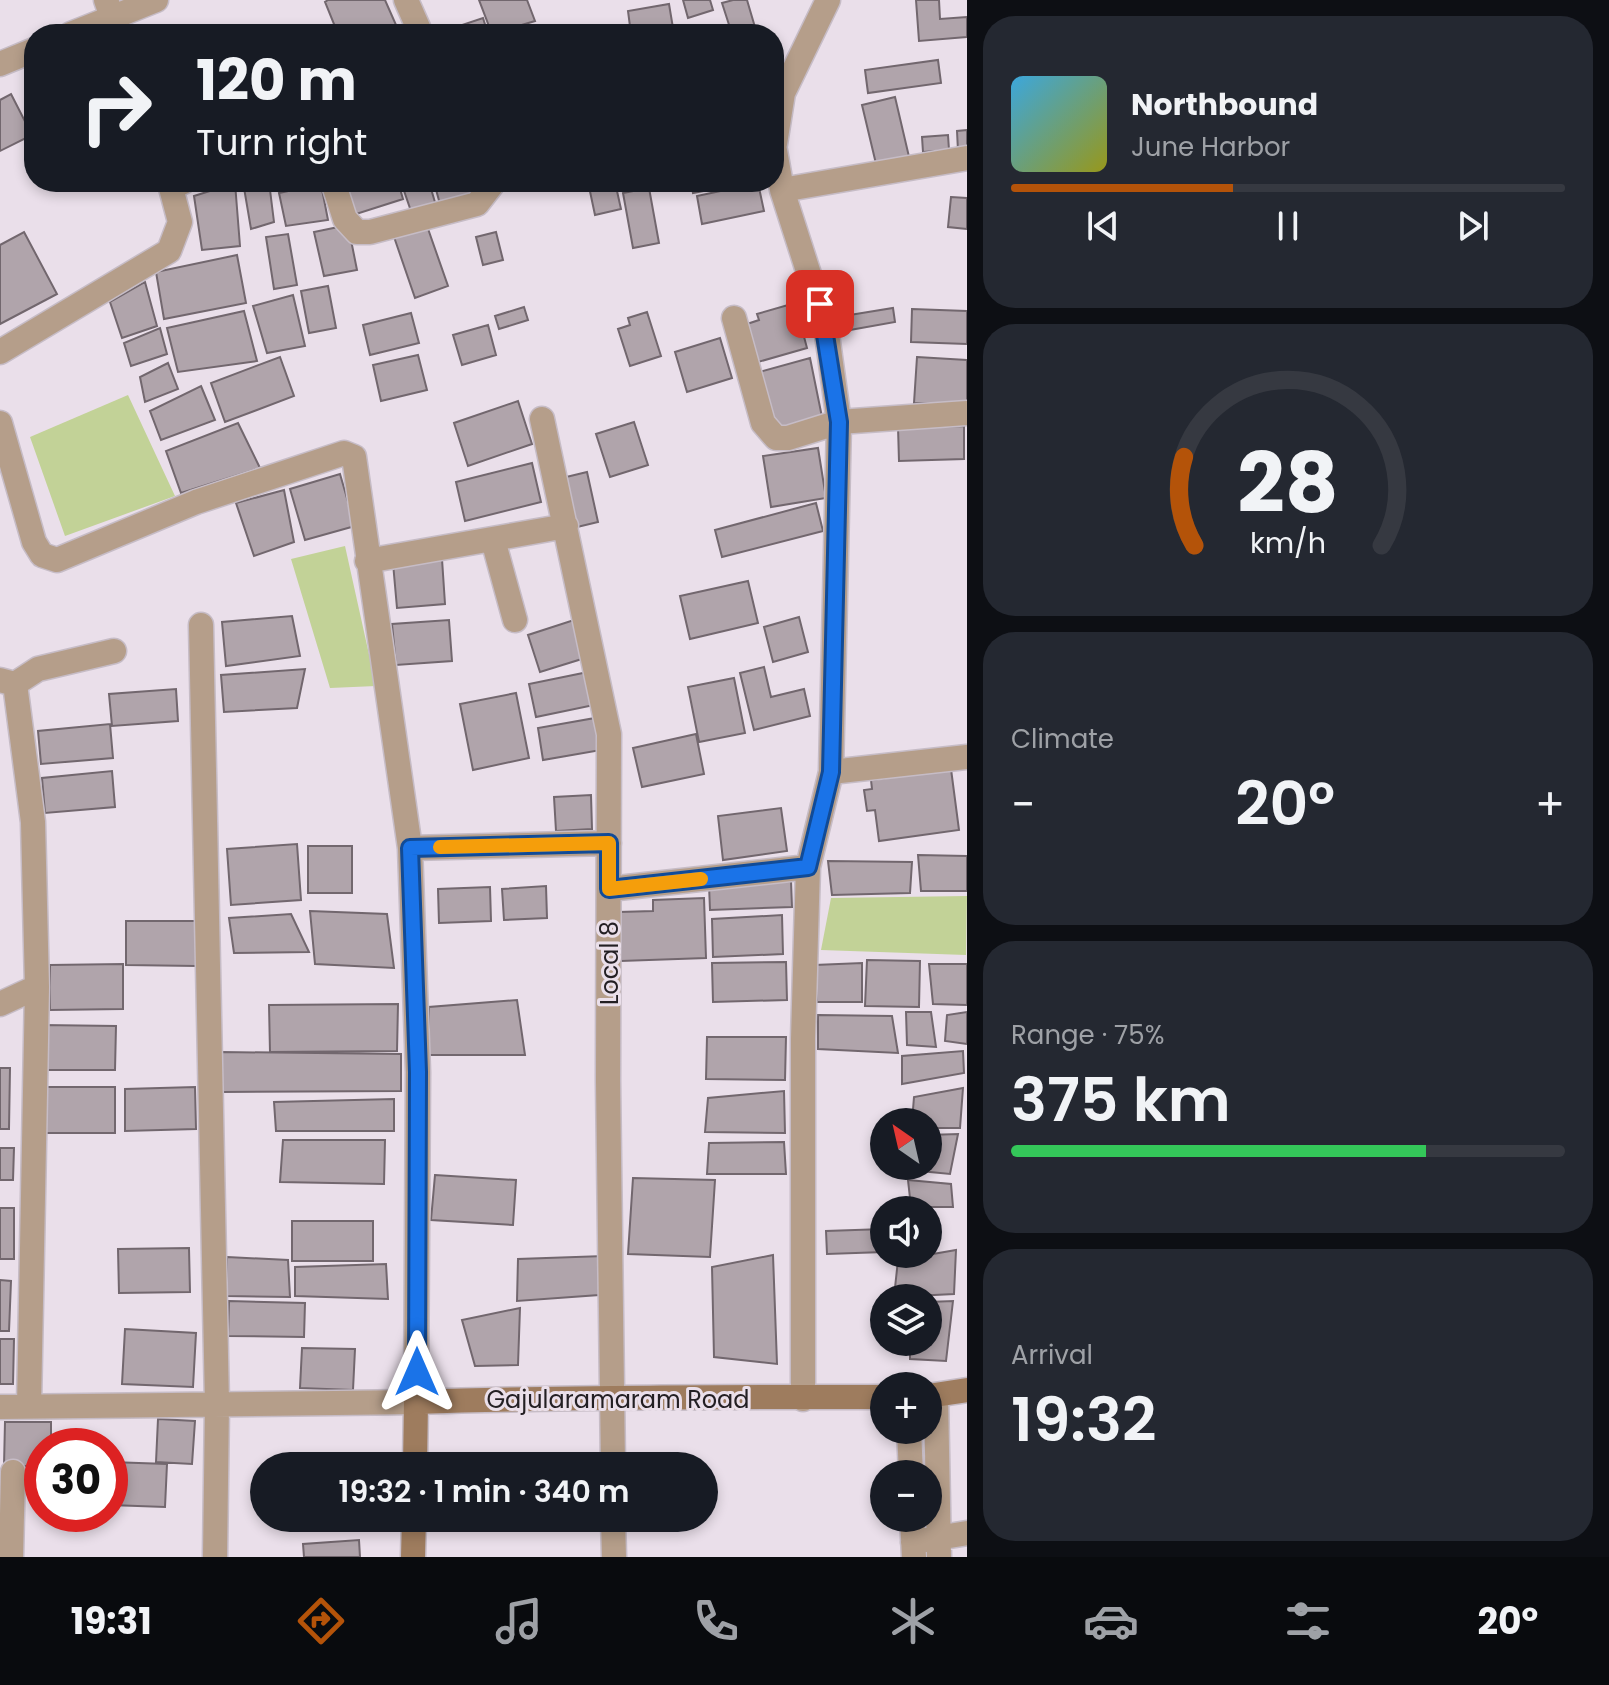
<!DOCTYPE html>
<html lang="en">
<head>
<meta charset="utf-8">
<style>
  :root { --surface:#171b24; --page:#242831; --text:#f1f3f6; --muted:#9ea1a6; --line:#363941; --accent:#b45309 }
  body { margin:0; font-family:Poppins,sans-serif; background:var(--page); color:var(--text); height:100vh; display:flex; flex-direction:column; font-size:30px; white-space:nowrap }
  * { box-sizing:border-box; margin:0 }
  p { font-size:26px; color:var(--muted) }
  .icon { flex:none; width:44px; height:44px; fill:none; stroke:currentColor; stroke-width:2; stroke-linecap:round; stroke-linejoin:round }
  .map { position:relative; flex:1; overflow:hidden }
  .drawer { display:flex; flex-direction:column; gap:16px; padding:16px; background:#0d0f14; width:642px }
  .drawer>* { flex:none }
  .guide { position:absolute; left:24px; top:24px; width:760px; height:168px; border-radius:32px; box-shadow:0 4px 12px #0003; background:#171b24; color:var(--text); overflow:hidden }
  .needle { width:52px; rotate:326deg }
  .controls { position:absolute; left:870px; top:1108px; display:grid; gap:16px }
  .controls a { display:grid; place-items:center; width:72px; height:72px; border-radius:50%; background:var(--surface); box-shadow:0 4px 12px #0003; font-size:40px }
  .speed { position:absolute; left:24px; top:1428px; display:flex; gap:16px; font-size:40px; font-weight:700; text-align:center }
  .speed>* { display:grid; place-content:center; width:104px; height:104px; border-radius:50%; background:var(--surface); box-shadow:0 4px 12px #0003; line-height:1 }
  .speed .limit { border:12px solid #d22; background:#fff; color:#111 }
  .pin { position:absolute; display:grid; place-items:center; width:68px; height:68px; color:#fff; margin:-34px; border-radius:16px; box-shadow:0 4px 12px #0006 }
  .me { position:absolute; width:88px; margin:-44px; rotate:0deg; stroke-linejoin:round; filter:drop-shadow(0 0 6px #0008) }
  .turn { display:flex; align-items:center; gap:28px; height:168px; padding:0 40px; font-size:36px }
  .turn .icon { width:104px; height:104px; stroke-width:2.5 }
  .turn b { display:block; font-size:56px; line-height:68px }
  .big { font-size:60px; font-weight:600; line-height:1.1 }
  .drawer .widget { flex:1; display:flex; flex-direction:column; justify-content:center; gap:12px; min-width:0; padding:0 28px; border-radius:32px; background:var(--page) }
  .drawer .dial { align-items:center; gap:0 }
  .dial svg { height:208px; overflow:visible; fill:none; stroke:var(--line); stroke-width:7; stroke-linecap:round; text-anchor:middle }
  .dial text { fill:var(--text); stroke:none }
  .song { display:flex; align-items:center; gap:24px }
  .cover { width:96px; height:96px; border-radius:12px; background:linear-gradient(135deg,hsl(200 70% 55%),hsl(60 70% 35%)) }
  .played { height:8px; border-radius:4px; background:linear-gradient(90deg,var(--accent) 40%,var(--line) 40%) }
  .keys { display:flex; justify-content:space-around; direction:ltr }
  .heat { display:flex; justify-content:space-between; align-items:center; font-size:44px; direction:ltr }
  .charge { height:12px; border-radius:6px; background:linear-gradient(90deg,#34c759 75%,var(--line) 0) }
  .trip { position:absolute; left:250px; top:1452px; width:468px; height:80px; border-radius:40px; background:var(--surface); box-shadow:0 4px 12px #0003; font-weight:600; line-height:80px; text-align:center }
  .tabs { display:flex; height:128px; justify-content:space-around; align-items:center; background:#090b0e; color:var(--muted) }
  .tabs .icon { width:56px; height:56px }
  .tabs .current { color:var(--accent) }
  .tabs b { font-size:36px; color:var(--text) }
  main { display:flex; flex:1; min-height:0 }
  .map>svg:first-child { display:block }
  .green { fill:#c2d297 }
  .building { fill:#b0a4ab; stroke:#72676e; stroke-width:2 }
  .lines { fill:none; stroke-linecap:round; stroke-linejoin:round }
  .minor-casing { stroke:#c6bcc6; stroke-width:27 }
  .secondary-casing { stroke:#c6bcc6; stroke-width:27 }
  .minor { stroke:#b59e8a; stroke-width:24 }
  .secondary { stroke:#9e7c5e; stroke-width:24 }
  .route-casing { stroke:#114b97; stroke-width:20 }
  .route { stroke:#1a73e8; stroke-width:14 }
  .slow { stroke:#f59e0b; stroke-width:14 }
  .labels { text-anchor:middle; dominant-baseline:central; stroke-width:6; stroke-linejoin:round; paint-order:stroke }
  .street-label { font-size:24px; fill:#231f23; stroke:#eadfea }
</style>
</head>
<body>
<main>
<div class="map">
<svg width="967" height="1557" viewBox="0 0 967 1557">
  <rect width="100%" height="100%" fill="#eadfea"/>
  <path class="green" d="M128 395 175 496 65 536 30 437Z
    M345 546 376 686 330 688 291 559Z
    M967 896 966 955 821 950 831 898Z"/>
  <path class="building" d="M328 0H385L400 34H338L325 2Z
    M479 0H527L535 21 492 34Z
    M683 0H710L713 10 688 18Z
    M733 0H747L757 34H732L722 3Z
    M916 0H939L940 19 967 17V37L919 41Z
    M669 4 674 34H631L628 11Z
    M483 18 488 34H442L441 32Z
    M938 60 941 83 868 93 865 70Z
    M11 94 32 135 0 151V100Z
    M895 97 910 161 877 168 862 105Z
    M967 130V150L958 151 957 131Z
    M948 135 949 150 923 152 922 137Z
    M243 182H269L274 222 251 229Z
    M343 182H398L403 199 353 215Z
    M401 182H429L437 209 413 217Z
    M434 182H472L477 198 441 208Z
    M588 182H615L621 209 595 215Z
    M691 182H750L693 193Z
    M235 183 240 246 202 250 194 196Z
    M758 183 764 211 702 224 697 196Z
    M321 184 328 220 286 226 279 193Z
    M649 188 659 243 633 248 623 193Z
    M951 197 967 198V229L948 227Z
    M426 223 448 286 415 298 393 234Z
    M348 225 357 270 324 276 314 232Z
    M24 232 57 294 0 324V245Z
    M496 232 503 260 483 265 476 237Z
    M288 234 297 285 274 289 266 237Z
    M237 255 246 303 164 319 156 272Z
    M145 282 157 326 122 338 110 302Z
    M328 286 336 328 309 333 301 291Z
    M293 295 305 346 267 353 253 306Z
    M795 303 807 348 751 364 741 326 759 320 757 314Z
    M524 307 528 320 499 329 495 316Z
    M893 308 895 322 833 333 831 318Z
    M912 309 967 311V344L911 342Z
    M244 311 257 361 178 372 167 328Z
    M647 312 661 356 630 366 618 329 630 325 628 318Z
    M411 313 419 343 370 355 363 325Z
    M488 325 496 355 462 365 453 335Z
    M160 328 167 354 131 366 124 343Z
    M720 338 732 378 687 392 675 352Z
    M418 355 427 390 381 401 373 365Z
    M280 357 294 396 225 422 211 383Z
    M917 357 967 360V405L914 403Z
    M810 358 822 417 774 429 756 373Z
    M168 363 178 389 145 402 140 377Z
    M201 386 215 420 161 440 150 411Z
    M518 401 532 444 468 466 454 423Z
    M634 422 648 465 610 477 596 434Z
    M238 423 260 468 181 493 166 451Z
    M964 426V459L899 461 898 427Z
    M818 448 826 498 771 507 763 456Z
    M532 463 541 502 465 521 456 482Z
    M587 472 598 522 573 528 562 478Z
    M340 474 355 526 305 540 290 489Z
    M284 490 294 542 254 556 236 503Z
    M816 503 823 531 722 557 715 530Z
    M442 559 445 604 397 608 393 563Z
    M748 581 758 623 690 639 680 596Z
    M292 616 300 656 226 666 222 622Z
    M799 617 808 652 773 662 764 627Z
    M449 620 452 661 396 665 392 624Z
    M574 620 585 658 540 672 528 635Z
    M764 667 771 697 804 689 810 716 754 730 740 673Z
    M305 669 297 708 224 712 221 675Z
    M588 672 594 705 536 717 529 684Z
    M734 678 745 733 699 742 688 687Z
    M176 689 178 721 112 726 109 694Z
    M516 693 529 758 473 770 460 704Z
    M595 718 601 750 543 760 538 728Z
    M110 724 113 758 41 764 38 731Z
    M696 734 704 774 642 787 633 748Z
    M951 769 959 830 879 841 875 810 867 811 864 790 872 789 871 780Z
    M112 771 115 807 45 813 42 778Z
    M591 795 592 829 556 831 554 797Z
    M781 808 787 851 723 860 718 816Z
    M297 844 301 900 231 905 227 849Z
    M308 846H352V893H308Z
    M918 855 967 856V891H921Z
    M828 861 912 862 910 893 832 895Z
    M791 881 792 907 710 910 709 885Z
    M546 886 547 918 504 920 502 889Z
    M490 887 491 921 439 923 438 889Z
    M704 898 706 958 621 961 619 912 653 911V900Z
    M310 911 387 914 394 968 315 964Z
    M291 914 309 952 234 953 229 918Z
    M782 915 783 954 713 957 712 919Z
    M126 921H197L196 966 126 965Z
    M867 960 920 961 919 1007 865 1006Z
    M786 962 787 1000 713 1002 712 963Z
    M862 963V1002H817L815 965Z
    M123 964V1009L50 1010V965Z
    M929 964H967V1005L933 1004Z
    M517 1000 525 1055H429V1007Z
    M398 1004 397 1051 270 1052 269 1005Z
    M906 1012H931L936 1047 907 1045Z
    M967 1012V1044L945 1041 947 1015Z
    M818 1015 892 1016 898 1053 818 1049Z
    M42 1025 116 1026 115 1070H42Z
    M707 1037H786L785 1080 706 1079Z
    M963 1051 964 1073 902 1084V1056Z
    M221 1052 401 1054V1091L222 1092Z
    M0 1068H10L9 1129H0Z
    M46 1087H115V1133H46Z
    M195 1087 196 1129 125 1131V1089Z
    M963 1088 960 1128H928V1122H912L914 1097Z
    M784 1091 785 1133 705 1132 708 1098Z
    M394 1099V1131H276L274 1102Z
    M958 1134 950 1174 910 1170 911 1166H928V1135Z
    M283 1140H385L384 1184 280 1182Z
    M784 1142 786 1174H707L709 1143Z
    M0 1148H14L13 1180H0Z
    M435 1175 516 1180 513 1225 431 1220Z
    M633 1178 715 1180 710 1257 628 1254Z
    M908 1180 951 1184 953 1207H911Z
    M0 1208H14V1259H0Z
    M292 1221H373V1261H292Z
    M884 1229V1252L827 1254 826 1231Z
    M189 1248 190 1292 119 1293 118 1249Z
    M956 1250 954 1294 894 1297 898 1260Z
    M773 1255 777 1364 714 1357 712 1267Z
    M604 1256 599 1295 517 1301 518 1259Z
    M227 1257 288 1260 290 1297 227 1296Z
    M386 1264 388 1299 295 1296V1267Z
    M0 1280 11 1281 9 1331H0Z
    M229 1301 305 1303 304 1337 228 1336Z
    M953 1301 946 1361 910 1359V1342H928V1302Z
    M520 1308 518 1365 475 1366 462 1320Z
    M125 1329 196 1333 193 1387 122 1384Z
    M0 1339H14L13 1384H0Z
    M302 1348 355 1349 353 1390 300 1388Z
    M158 1419 195 1421 192 1464 156 1462Z
    M5 1422H51V1446H42V1466H4Z
    M110 1462 167 1464 165 1507 110 1505Z
    M359 1540 360 1557H304L303 1544Z"/>
  <g class="lines">
    <g class="minor-casing">
      <path id="minor" d="M106 0 118 34
        M406 0 421 34
        M71 34 156 0
        M0 64 34 50
        M775 144 783 93 828 0
        M774 145 782 190 826 327 839 422 831 772 808 867 803 1039V1399
        M333 182 345 219 357 232H370L477 204 494 182
        M782 190 967 158
        M734 318 763 423 776 438H788L839 422 967 413
        M0 352 169 251 180 222 171 188 183 182
        M542 419 609 734 608 1081 613 1466
        M0 423 34 542 42 555 57 560 196 502 344 453 354 457 410 848 418 1072 416 1402 0 1407
        M493 540 515 620
        M367 561 566 526
        M201 625 217 1404 215 1557
        M0 680 15 684 33 822 37 987 0 1004
        M15 684 38 669 114 651
        M831 772 967 757
        M410 848 609 843
        M609 889 808 867
        M936 1396 939 1557
        M29 1406 37 987
        M909 1430 911 1474
        M613 1518 614 1557
        M912 1518 914 1557
        M913 1542 967 1533
        M11 1557 13 1472"/>
    </g>
    <g class="secondary-casing">
      <path id="secondary" d="M928 1396 967 1390
        M415 1466 416 1402C572 1397 728 1397 884 1397
        M413 1557 414 1518"/>
    </g>
    <use href="#minor" class="minor"/>
    <use href="#secondary" class="secondary"/>
  </g>
  <g class="lines">
    <g class="route-casing">
      <path id="route" d="M417 1372 418 1072 410 848 609 843V889L808 867 831 772 839 422 820 304"/>
    </g>
    <use href="#route" class="route"/>
    <path class="slow" d="M440 847 609 843V889L701 879"/>
  </g>
  <g class="labels">
    <g class="street-label">
      <text transform="translate(609 963) rotate(-90)">Local 8</text>
      <text x="618" y="1399">Gajularamaram Road</text>
    </g>
  </g>
</svg>
<div class="controls">
<a><svg class="needle" viewBox="-14 -14 28 28"><path d="M0-13l5 13h-10z" fill="#e53935"/><path d="M0 13l5-13h-10z" fill="#9ea1a6"/></svg></a>
<a><svg class="icon" aria-label="sound" viewBox="0 0 24 24"><path d="M4 9h4l5-4v14l-5-4H4zM17 9q2 3 0 6"/></svg></a>
<a><svg class="icon" aria-label="layers" viewBox="0 0 24 24"><path d="M12 4l9 5-9 5-9-5zM3 14l9 5 9-5"/></svg></a>
<a>+</a>
<a>−</a>
</div>
<div class="speed"><div class="limit">30</div></div>
<div class="pin" style="left:820px;top:304px;background:#d93025"><svg class="icon" aria-label="arrive" viewBox="0 0 24 24"><path d="M6 21V4h12l-3 4 3 4H6"/></svg></div>
<svg class="me" style="left:417px;top:1372px" viewBox="-20 -20 40 40"><path d="M0-17L14 15 0 8-14 15z" fill="#1a73e8" stroke="#fff" stroke-width="4"/></svg>
<div class="trip">19:32 · 1 min · 340 m</div>
<div class="guide">
<div class="turn"><svg class="icon" aria-label="right" viewBox="0 0 24 24"><path d="M7 20v-9h11M14 6l5 5-5 5"/></svg><div><b>120 m</b>Turn right</div></div>
</div>
</div>
<section class="drawer">
<div class="widget">
<div class="song"><i class="cover"></i><div><b>Northbound</b><p>June Harbor</p></div></div>
<div class="played"></div>
<div class="keys"><svg class="icon" aria-label="previous" viewBox="0 0 24 24"><path d="M18 5L8 12l10 7zM5 5v14"/></svg><svg class="icon" aria-label="pause" viewBox="0 0 24 24"><path d="M8 5v14M16 5v14"/></svg><svg class="icon" aria-label="next" viewBox="0 0 24 24"><path d="M6 5l10 7-10 7zM19 5v14"/></svg></div>
</div>
<div class="widget dial"><svg viewBox="0 0 100 80">
<path d="M14 69A42 42 0 1 1 86 69"/>
<path d="M14 69A42 42 0 0 1 10 35" stroke="#b45309"/>
<text x="50" y="56" font-size="32" font-weight="700">28</text>
<text x="50" y="72" font-size="11">km/h</text>
</svg></div>
<div class="widget"><p>Climate</p>
<div class="heat"><a>−</a><b class="big">20°</b><a>+</a></div>
</div>
<div class="widget"><p>Range · 75%</p><b class="big">375 km</b><div class="charge"></div></div>
<div class="widget"><p>Arrival</p><b class="big">19:32</b></div>
</section>
</main>
<nav class="tabs">
<b>19:31</b>
<svg class="icon current" aria-label="directions" viewBox="0 0 24 24"><path d="M12 3l9 9-9 9-9-9zM9 14v-3h6M13 9l2 2-2 2"/></svg>
<svg class="icon" aria-label="music" viewBox="0 0 24 24"><path d="M9 18V5l10-2v13"/><circle cx="6" cy="18" r="3"/><circle cx="16" cy="16" r="3"/></svg>
<svg class="icon" aria-label="phone" viewBox="0 0 24 24"><path d="M5 4h4l2 5-3 2q2 4 5 5l2-3 5 2v4C11 20 4 13 5 4z"/></svg>
<svg class="icon" aria-label="climate" viewBox="0 0 24 24"><path d="M12 3v18M4 7l16 10M4 17L20 7"/></svg>
<svg class="icon" aria-label="car" viewBox="0 0 24 24"><path d="M5 17H2v-5l4-1 3-4h7l3 4 3 1v5h-3M9 17h6M6 11h13"/><circle cx="7" cy="17" r="2"/><circle cx="17" cy="17" r="2"/></svg>
<svg class="icon" aria-label="filters" viewBox="0 0 24 24"><path d="M4 7h16M4 17h16"/><circle cx="9" cy="7" r="2"/><circle cx="15" cy="17" r="2"/></svg>
<b>20°</b>
</nav>
</body>
</html>
